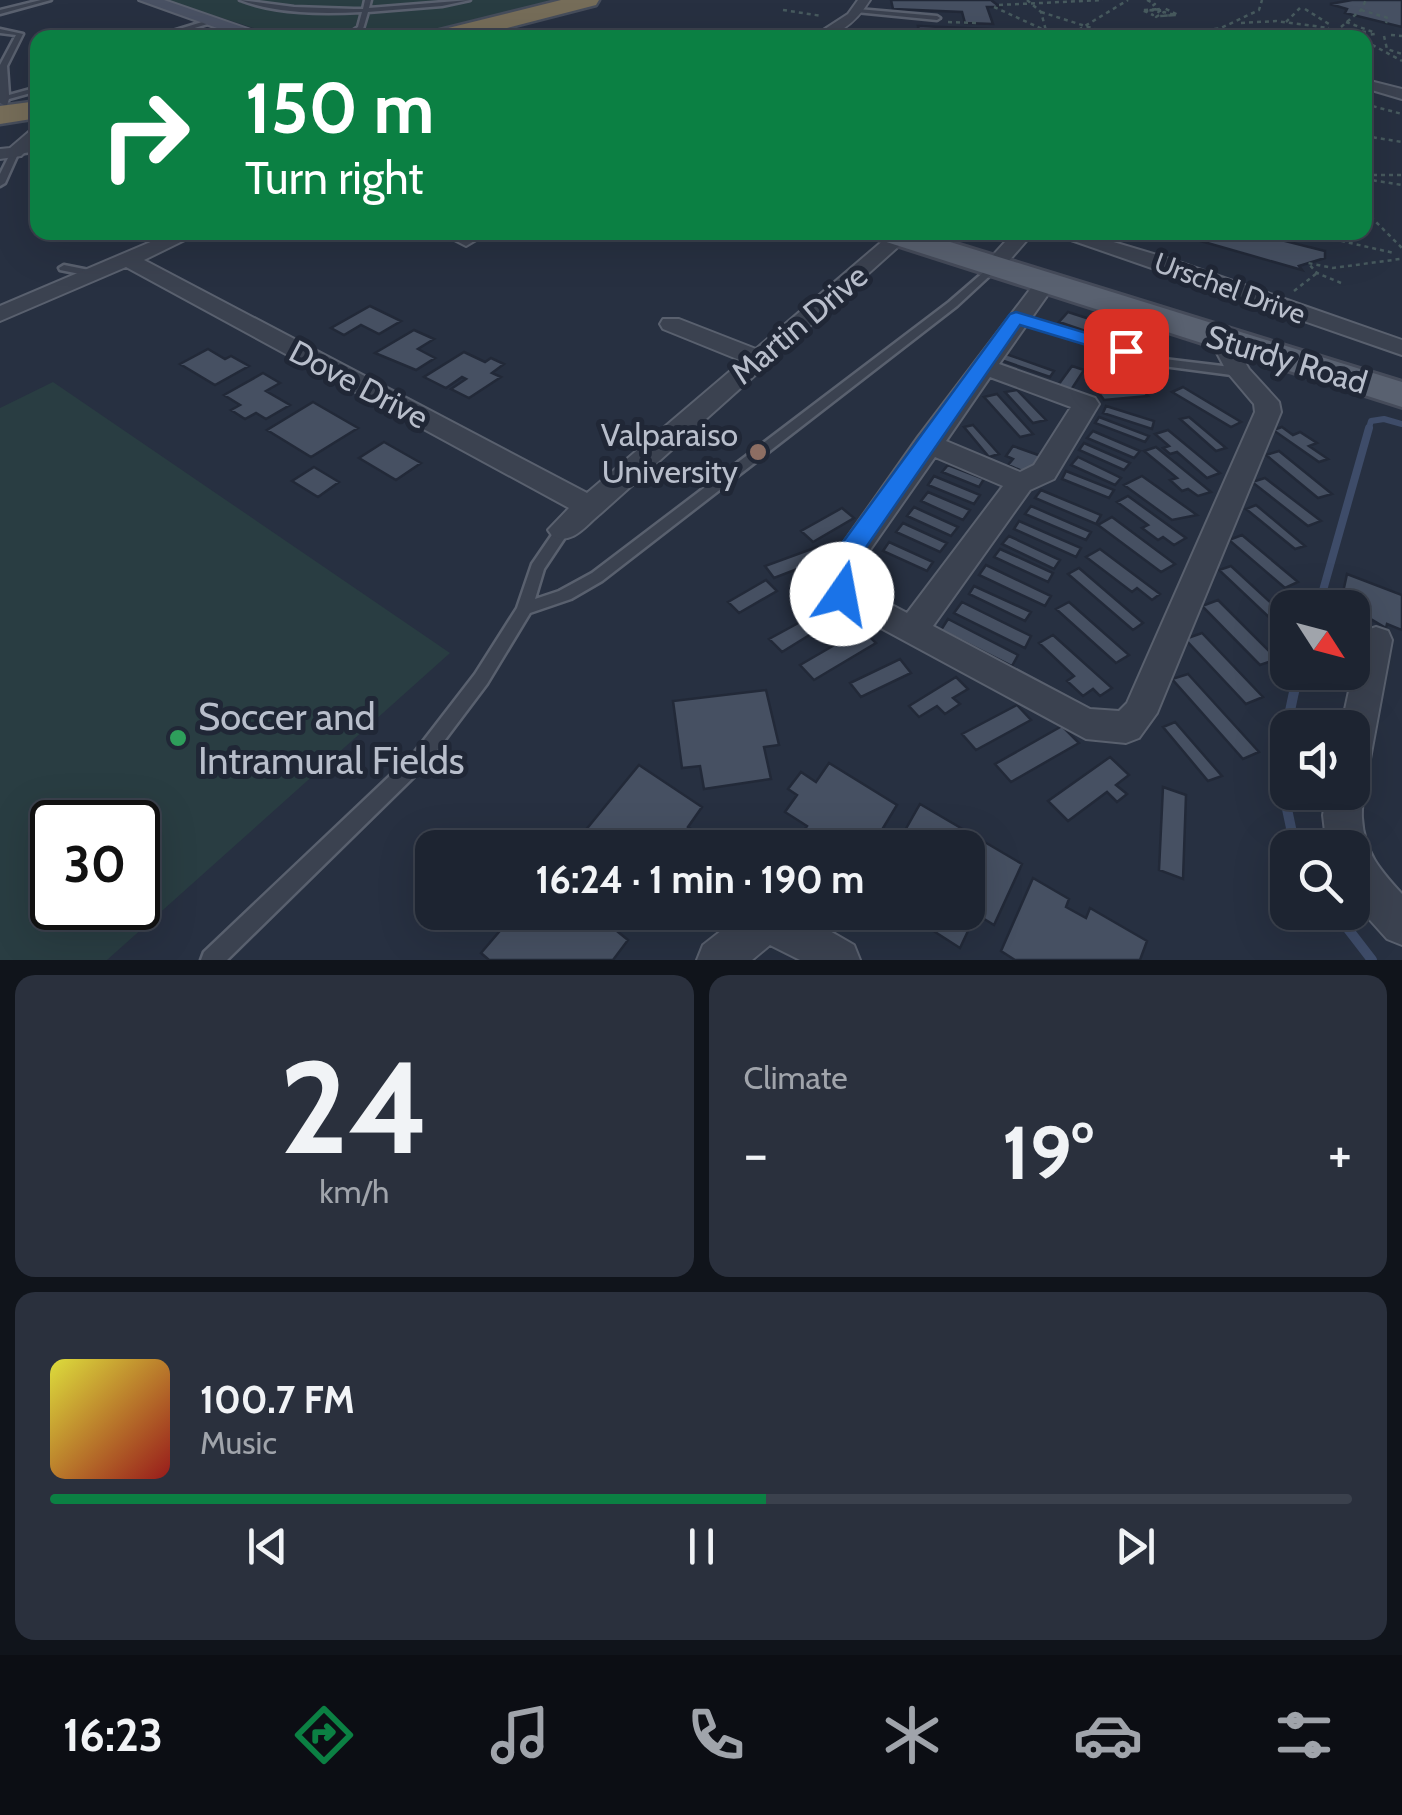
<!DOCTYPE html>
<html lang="en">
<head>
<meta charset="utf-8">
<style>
  :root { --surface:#1d2431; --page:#2a303d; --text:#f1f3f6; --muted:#a0a4ab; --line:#3b414d; --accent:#0b8043 }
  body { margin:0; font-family:Cabin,sans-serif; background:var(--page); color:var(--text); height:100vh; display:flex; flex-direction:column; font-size:38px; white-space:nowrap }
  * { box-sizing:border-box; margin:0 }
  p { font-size:32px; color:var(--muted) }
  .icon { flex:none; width:55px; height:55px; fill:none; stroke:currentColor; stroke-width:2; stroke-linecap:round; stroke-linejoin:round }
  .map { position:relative; height:960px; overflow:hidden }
  .side { display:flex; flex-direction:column; gap:15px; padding:15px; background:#10141b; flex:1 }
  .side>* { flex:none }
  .hud { position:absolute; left:30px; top:30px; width:1342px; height:210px; border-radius:20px; box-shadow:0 10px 40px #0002,0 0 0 2px var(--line); background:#0b8043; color:#fff; overflow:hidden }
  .needle { width:65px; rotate:126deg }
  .tools { position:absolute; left:1270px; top:590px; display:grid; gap:20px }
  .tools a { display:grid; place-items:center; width:100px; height:100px; border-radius:20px; background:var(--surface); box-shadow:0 10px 40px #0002,0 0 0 2px var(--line); font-size:50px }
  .speed { position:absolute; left:30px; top:800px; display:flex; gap:20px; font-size:50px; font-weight:700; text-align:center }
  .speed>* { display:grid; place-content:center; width:130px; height:130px; border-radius:50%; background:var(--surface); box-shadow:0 10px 40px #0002,0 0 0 2px var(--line); line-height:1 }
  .speed .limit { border:5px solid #111; border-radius:15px; background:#fff; color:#111 }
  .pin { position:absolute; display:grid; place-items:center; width:85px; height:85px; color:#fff; margin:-42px; border-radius:20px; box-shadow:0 5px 15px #0006 }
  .me { position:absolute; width:110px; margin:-55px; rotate:12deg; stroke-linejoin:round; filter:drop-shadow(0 0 8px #0008) }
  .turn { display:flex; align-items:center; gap:35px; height:210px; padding:0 50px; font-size:45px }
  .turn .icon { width:130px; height:130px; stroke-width:2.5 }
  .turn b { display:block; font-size:70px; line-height:85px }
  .big { font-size:75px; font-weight:800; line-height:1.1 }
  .side .widget { flex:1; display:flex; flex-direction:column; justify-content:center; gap:15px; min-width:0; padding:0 35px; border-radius:20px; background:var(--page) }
  .side .dial { align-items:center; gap:0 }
  .dial b { font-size:130px; line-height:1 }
  .song { display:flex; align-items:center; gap:30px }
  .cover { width:120px; height:120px; border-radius:15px; background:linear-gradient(135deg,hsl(60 70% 55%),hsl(0 70% 35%)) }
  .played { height:10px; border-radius:5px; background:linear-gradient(90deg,var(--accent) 55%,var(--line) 55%) }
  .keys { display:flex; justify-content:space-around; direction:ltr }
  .heat { display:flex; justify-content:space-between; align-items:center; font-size:55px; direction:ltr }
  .side .tiles { flex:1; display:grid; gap:15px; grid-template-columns:1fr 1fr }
  .widget:last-child { grid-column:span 2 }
  .trip { position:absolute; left:415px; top:830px; width:570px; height:100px; border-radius:20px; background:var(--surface); box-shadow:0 10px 40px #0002,0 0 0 2px var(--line); font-weight:800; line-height:100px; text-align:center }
  .dock { display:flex; height:160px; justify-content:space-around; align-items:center; background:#0c0e14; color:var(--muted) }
  .dock .icon { width:70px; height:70px }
  .dock .on { color:var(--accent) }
  .dock b { font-size:45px; color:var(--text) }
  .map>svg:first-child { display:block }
  .green { fill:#293d42; fill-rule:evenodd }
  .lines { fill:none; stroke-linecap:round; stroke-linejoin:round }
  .stream-far2 { stroke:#3e4c69; stroke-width:6 }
  .stream-far1 { stroke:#3e4c69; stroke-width:8 }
  .stream { stroke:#3e4c69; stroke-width:10 }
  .building { fill:#465062; stroke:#222938; stroke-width:2.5 }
  .lane-casing { stroke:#59606e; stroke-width:5 }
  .street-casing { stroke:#59606e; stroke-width:4 }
  .secondary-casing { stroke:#59606e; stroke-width:4 }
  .primary-casing { stroke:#454b5a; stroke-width:6 }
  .highway-casing { stroke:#464d5b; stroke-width:5 }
  .path { stroke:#475a5e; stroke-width:2.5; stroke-dasharray:4 4; stroke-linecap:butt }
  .lane { fill:#3b4250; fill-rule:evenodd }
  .street { fill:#3b4250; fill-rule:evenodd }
  .secondary { fill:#495163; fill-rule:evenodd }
  .primary { fill:#596170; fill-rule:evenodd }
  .highway { fill:#766d59; fill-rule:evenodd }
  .route { fill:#1a73e8; stroke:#114b97; stroke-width:2.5 }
  .education-dot { fill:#8d6e63; stroke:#202736; stroke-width:4 }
  .leisure-dot { fill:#2e9e5b; stroke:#202736; stroke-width:4 }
  .labels { text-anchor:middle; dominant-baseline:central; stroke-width:10; stroke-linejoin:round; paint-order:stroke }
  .far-street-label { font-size:28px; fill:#b8becb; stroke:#202736 }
  .street-label { font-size:32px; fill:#b8becb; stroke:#202736 }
  .poi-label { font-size:32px; fill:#b8becb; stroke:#202736; text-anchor:end }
  .near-poi-label { font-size:38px; fill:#b8becb; stroke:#202736; text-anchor:start }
</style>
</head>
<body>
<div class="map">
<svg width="1402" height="960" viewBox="0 0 1402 960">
  <rect width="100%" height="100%" fill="#273041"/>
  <path class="green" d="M164 0H560L403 38 282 37Z
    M53 382 450 653 107 960H0V408ZM52 822H138V908H52Z"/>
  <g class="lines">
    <path class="stream-far2" d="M1368 431 1371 421 1384 419 1402 424"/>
    <path class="stream-far1" d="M1318 608 1369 428"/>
    <path class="stream" d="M1297 848C1276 788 1283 732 1299 672
      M1335 912 1372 960"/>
  </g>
  <path class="building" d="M891 0H991L1000 7H987L993 24 965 23 962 12 893 9Z
    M1352 0H1402V27L1345 13 1347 9 1330 4Z
    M918 26 1033 31 1028 35H1034L877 38 890 30 919 32Z
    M1169 232H1249L1325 251V258L1299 266 1302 270Z
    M370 306 401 321 379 334 361 325 344 335 331 328Z
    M1068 312 1108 325 1100 336 1059 322Z
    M1116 327 1143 336 1137 345 1110 336Z
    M414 330 434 339 418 349 435 358 416 370 375 353Z
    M208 349 225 359 231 356 249 366 215 385 180 364Z
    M464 352 485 362 491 358 504 364 492 373 501 377 469 398 451 389 466 379 462 377 446 388 424 377Z
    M1006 354 1054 371 1050 377 1001 360Z
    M1104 363 1160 386 1155 392 1099 368Z
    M1072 366 1084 370 1069 393 1056 388Z
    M263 373 280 383 266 391 290 405 266 419 256 413 245 419 231 410 240 405 224 395Z
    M1183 387 1241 422 1231 427 1172 392Z
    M1142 389 1148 396 1104 400 1099 393Z
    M1017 390 1046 420 1033 423 1005 392Z
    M997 394 1033 434 1020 437 984 397Z
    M313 402 358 428 311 457 267 430Z
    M1106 406 1154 421 1152 429 1103 413Z
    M1099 417 1149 436 1145 442 1095 423Z
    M1189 417 1226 448 1216 451 1180 419Z
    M973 425 999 454 989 457 964 427Z
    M1282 427 1293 435 1300 432 1317 443 1309 446 1328 459 1319 462 1273 430Z
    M1168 430 1220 473 1207 478 1177 452 1170 454 1163 448 1169 446 1155 434Z
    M1093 431 1140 451 1134 458 1087 438Z
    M384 442 421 463 396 480 359 458Z
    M1084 443 1130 463 1124 470 1079 450Z
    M1013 446 1041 456 1029 474 1008 465 1013 459 1006 456Z
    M1156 447 1211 492 1198 496 1188 489 1182 491 1170 480 1177 478 1144 451Z
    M1279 451 1332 494 1318 498 1266 455Z
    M1078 457 1121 478 1115 485 1071 465Z
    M948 465 984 479 979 487 942 472Z
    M314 467 339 482 318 497 292 481Z
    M1066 471 1114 490 1109 498 1062 479Z
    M934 476 980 495 974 504 928 485Z
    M1142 476 1197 515 1172 520 1124 485Z
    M1265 478 1321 521 1308 526 1252 482Z
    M1041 490 1101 515 1096 524 1035 498Z
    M928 492 970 510 963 520 921 501Z
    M1128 496 1186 538 1174 545 1163 537 1158 540 1142 528 1148 525 1117 502Z
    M1256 505 1305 546 1295 549 1246 509Z
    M1031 506 1091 532 1086 540 1025 514Z
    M914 507 958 527 951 536 907 516Z
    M842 508 854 518 813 542 801 531Z
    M1112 517 1175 564 1161 572 1098 525Z
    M1019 521 1081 548 1076 557 1014 529Z
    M903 523 947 543 940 552 896 532Z
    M1242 535 1298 582 1285 588 1229 540Z
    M1009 536 1060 560 1054 569 1002 544Z
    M889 542 933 562 927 571 883 551Z
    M817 547 826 558 774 578 765 566Z
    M1000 549 1053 573 1048 582 994 557Z
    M1100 549 1160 594 1152 600 1137 588 1132 592 1086 557Z
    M986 565 1051 596 1045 606 979 575Z
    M1231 566 1284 615 1272 620 1219 570Z
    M1079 568 1143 623 1133 630 1068 574Z
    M1347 574 1402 595V630L1387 624 1386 628 1352 608 1340 606Z
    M766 580 777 591 739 613 728 602Z
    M974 586 1031 612 1025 621 969 594Z
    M1218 600 1277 659 1260 665 1202 606Z
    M962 602 1031 636 1025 648 954 613Z
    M1069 602 1129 655 1116 663 1056 609Z
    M813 615 824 626 782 652 769 639Z
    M948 619 1018 655 1012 666 941 630Z
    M862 629 876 643 814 680 800 665Z
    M1202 633 1263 697 1246 704 1185 639Z
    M1053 635 1112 688 1100 696 1093 689 1083 696 1067 681 1074 676 1039 643Z
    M900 659 911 673 861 697 850 683Z
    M1188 674 1259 752 1243 759 1172 679Z
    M956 677 968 689 953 698 960 704 945 714 937 706 919 717 909 706Z
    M766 690 779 745 764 747 771 779 704 789 700 766 682 768 673 701Z
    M1017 705 1031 720 976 750 962 734Z
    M1175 722 1222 776 1208 781 1163 727Z
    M1062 726 1079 743 1011 782 995 764Z
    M1110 757 1129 775 1116 785 1127 794 1117 802 1107 792 1068 821 1048 801Z
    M829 763 897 805 871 848H799L795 844 807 826 785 812 797 795 788 789 801 772 816 782Z
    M639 765 702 807 688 827 707 840 701 848H571Z
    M1163 787 1186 795 1183 879 1159 870Z
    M920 804 1022 864 994 925 976 914 960 948 904 912H968V848H895Z
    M1033 878 1069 899 1066 907 1086 918 1090 908 1147 941 1140 960H1015L1001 951Z
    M516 912H607L602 919 628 940 613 960H489L481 953Z"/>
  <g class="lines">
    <g class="lane-casing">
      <path id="lane" d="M41 0H51L0 14V10Z
        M240 0 294 7 354 9H363L365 0H371L369 8 470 0 442 6 368 12 363 29 350 38H342L358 27 362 12C322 14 277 14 240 0Z
        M858 9 937 16 940 18 937 20 856 12Z
        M212 19 214 22 162 38H150Z
        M0 29 23 34 7 66 9 95 38 87V91L9 99 7 105H4L0 103V65L16 35 0 33Z
        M38 146V151L18 154 5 183 0 186V174L12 150Z
        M993 264 998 267 997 269 957 306 602 581 571 599 530 613 487 684 426 765 227 960H201L204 952 414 753 475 674 517 608 532 564 558 526H568L570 530 544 569 535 599 559 591 592 573 949 302Z
        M64 265 99 272 100 274 95 277 60 270 59 268Z
        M1016 315 1164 359 1239 368 1245 372 1239 376 1163 366 1012 320V316Z"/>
    </g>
    <g class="street-casing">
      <path id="street" d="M858 0H870C856 22 838 38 811 38L848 14Z
        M1370 81 1402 89V99L1365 88V82Z
        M38 124V139L21 156 0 159V149L10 148Z
        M174 232H201L144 260 587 493 742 361 663 329 660 324 663 319H679L756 349 892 233 905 232 909 237 600 514C585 526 574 544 553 537L548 530 569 508 126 267 0 321V306Z
        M439 232H466L476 240 466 246Z
        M1014 232H1034L1000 271H986L983 267 986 263Z
        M1048 232H1080L1167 258 1402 340V355Z
        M1045 277 1056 283 999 364 1095 398 1099 404 1054 479 1030 490 933 626 1090 709 1119 711 1127 703 1255 412 1254 404 1227 372 1209 338 1212 333H1228L1249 369 1279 402 1281 412 1157 713 1139 738 1126 743 1086 739 831 601 820 576 918 437 1038 279ZM990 377 1071 407 1034 465 1020 472 946 441ZM935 457 1003 486 907 613 854 585 851 577Z
        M1376 627 1388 631 1392 640 1370 759 1365 771 1352 775V728H1341L1360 640 1364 631Z
        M1352 777 1359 780C1366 794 1361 803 1362 818 1364 852 1380 870 1402 894V945L1387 939 1352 900V848H1327L1323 815 1327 792H1352Z
        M745 912H797L854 945 860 960H800L770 945 752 960H697L703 945Z"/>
    </g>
    <g class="secondary-casing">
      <path id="secondary" d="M139 0H164L274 38H245Z"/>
    </g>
    <g class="primary-casing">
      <path id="primary" d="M870 232H918L1402 382V407L874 238Z"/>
    </g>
    <g class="highway-casing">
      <path id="highway" d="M561 0H599L596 5 468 38H425L428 33Z
        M38 101V118L0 124V106Z"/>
    </g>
    <path class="path" d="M1027 0 1041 12 1048 38
      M1147 0 1155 4 1152 6
      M999 5 1103 0
      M994 7 1062 38
      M1305 9 1332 26
      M783 10 822 16
      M1361 10 1388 18 1386 23
      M1041 12 1123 38
      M1160 12V10H1151L1160 9 1142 10 1153 15 1145 10 1159 11 1156 17 1164 12 1175 15 1160 16 1178 15 1164 8
      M948 22 979 23
      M1286 22 1300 8
      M1346 22 1373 32
      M1241 23 1276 21 1329 28
      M1341 27 1361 10 1366 0
      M1346 30 1366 32
      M1391 35 1402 36
      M709 36 713 38
      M1384 36 1387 49 1402 54
      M1065 38 1128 0
      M1151 38 1221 28 1259 10 1262 0
      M1325 38 1335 30
      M1347 38 1375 34
      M1365 41 1402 61
      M1365 104 1402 114
      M1365 136 1402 142
      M1365 175H1402
      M1365 179 1402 185
      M1365 211 1402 248
      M1302 232 1394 253
      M1341 283 1317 273 1308 263 1333 268 1400 259
      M1294 291 1317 273"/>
    <use href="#lane" class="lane"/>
    <use href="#street" class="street"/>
    <use href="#secondary" class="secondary"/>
    <use href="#primary" class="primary"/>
    <use href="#highway" class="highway"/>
  </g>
  <path class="route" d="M1016 312 1133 347 1136 351 1126 357 1020 325 851 569 847 576 855 594 851 601H833L822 576 832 557 1010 314Z"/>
  <circle class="education-dot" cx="758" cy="452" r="10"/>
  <circle class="leisure-dot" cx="178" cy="738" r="10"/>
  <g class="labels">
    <g class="far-street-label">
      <text transform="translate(1230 288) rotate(20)">Urschel Drive</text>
    </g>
    <g class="street-label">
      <text transform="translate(799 324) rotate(-40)">Martin Drive</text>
      <text transform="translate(1287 359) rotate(17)">Sturdy Road</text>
      <text transform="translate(359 384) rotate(28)">Dove Drive</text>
    </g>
    <g class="poi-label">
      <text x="738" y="434">Valparaiso<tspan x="738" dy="37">University</tspan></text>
    </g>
    <g class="near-poi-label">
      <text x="198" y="716">Soccer and<tspan x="198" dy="44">Intramural Fields</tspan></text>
    </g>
  </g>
</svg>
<div class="tools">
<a><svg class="needle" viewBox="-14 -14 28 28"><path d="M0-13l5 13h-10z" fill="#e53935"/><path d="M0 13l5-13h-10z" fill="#a0a4ab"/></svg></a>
<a><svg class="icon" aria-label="sound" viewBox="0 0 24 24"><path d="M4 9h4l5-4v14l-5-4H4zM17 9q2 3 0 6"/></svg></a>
<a><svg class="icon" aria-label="search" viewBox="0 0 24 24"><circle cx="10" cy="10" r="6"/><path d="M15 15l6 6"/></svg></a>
</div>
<div class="speed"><div class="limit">30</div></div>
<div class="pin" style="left:1126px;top:351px;background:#d93025"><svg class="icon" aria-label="arrive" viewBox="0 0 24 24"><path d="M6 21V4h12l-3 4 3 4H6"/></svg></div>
<svg class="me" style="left:842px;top:594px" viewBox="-20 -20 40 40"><circle r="19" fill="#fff"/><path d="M0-13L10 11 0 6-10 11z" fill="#1a73e8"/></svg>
<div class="trip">16:24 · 1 min · 190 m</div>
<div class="hud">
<div class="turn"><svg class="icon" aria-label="right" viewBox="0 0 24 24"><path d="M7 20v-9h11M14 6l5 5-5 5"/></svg><div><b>150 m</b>Turn right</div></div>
</div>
</div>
<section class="side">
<div class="tiles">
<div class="widget dial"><b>24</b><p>km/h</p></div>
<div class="widget"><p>Climate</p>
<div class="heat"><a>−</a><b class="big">19°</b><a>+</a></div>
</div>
<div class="widget">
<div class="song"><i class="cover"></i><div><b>100.7 FM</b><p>Music</p></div></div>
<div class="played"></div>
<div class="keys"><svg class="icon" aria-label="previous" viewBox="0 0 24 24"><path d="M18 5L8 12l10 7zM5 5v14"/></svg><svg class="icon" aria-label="pause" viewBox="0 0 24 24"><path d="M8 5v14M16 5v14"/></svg><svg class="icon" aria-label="next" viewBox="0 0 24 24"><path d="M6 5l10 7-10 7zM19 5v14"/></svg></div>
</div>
</div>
</section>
<nav class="dock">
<b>16:23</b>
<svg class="icon on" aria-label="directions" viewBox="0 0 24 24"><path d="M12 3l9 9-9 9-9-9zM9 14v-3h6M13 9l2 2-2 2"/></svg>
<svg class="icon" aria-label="music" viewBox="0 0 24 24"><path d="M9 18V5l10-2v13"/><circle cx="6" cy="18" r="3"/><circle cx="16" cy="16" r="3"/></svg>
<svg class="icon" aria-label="phone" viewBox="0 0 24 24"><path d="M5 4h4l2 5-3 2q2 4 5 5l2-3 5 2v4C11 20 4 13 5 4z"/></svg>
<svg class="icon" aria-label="climate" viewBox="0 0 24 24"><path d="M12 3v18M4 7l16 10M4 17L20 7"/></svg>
<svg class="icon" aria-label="car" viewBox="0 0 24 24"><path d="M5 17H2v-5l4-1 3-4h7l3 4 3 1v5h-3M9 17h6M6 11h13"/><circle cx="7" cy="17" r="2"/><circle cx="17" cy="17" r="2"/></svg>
<svg class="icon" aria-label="filters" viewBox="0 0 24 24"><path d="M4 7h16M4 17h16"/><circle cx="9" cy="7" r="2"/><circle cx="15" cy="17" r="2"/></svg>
</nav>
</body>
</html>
